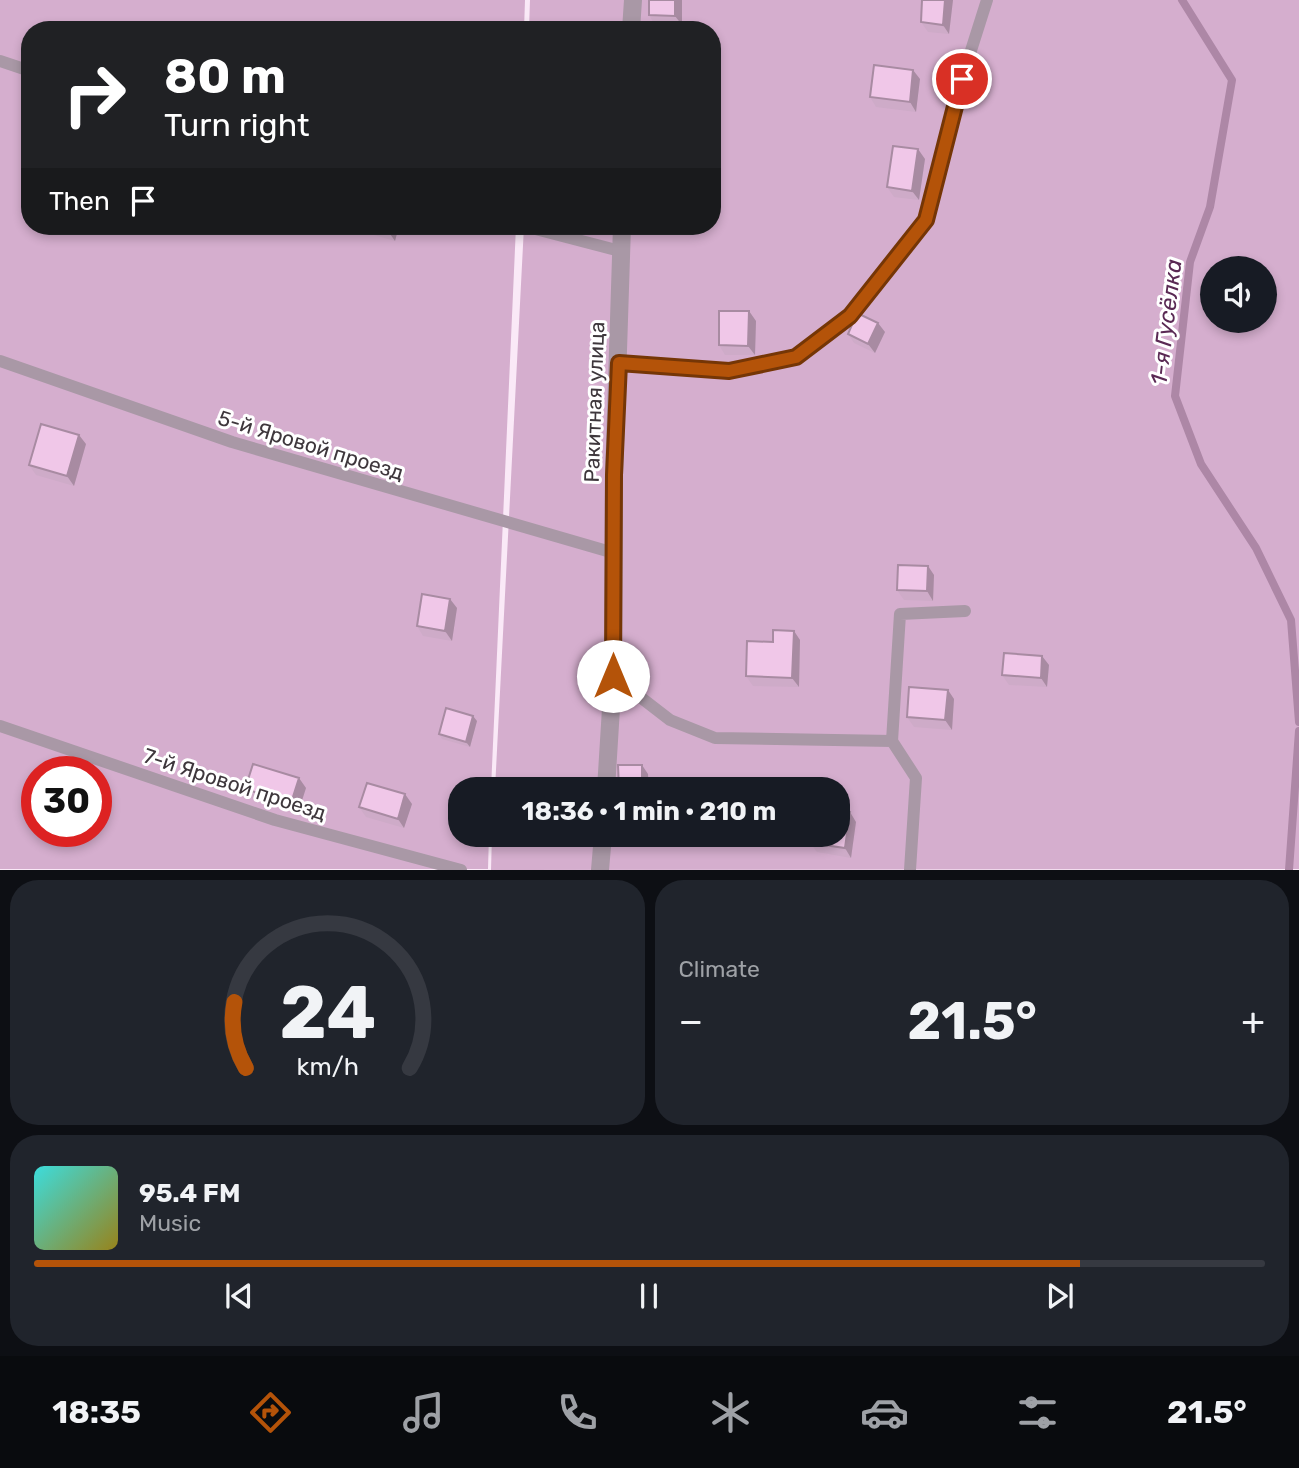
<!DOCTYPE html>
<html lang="en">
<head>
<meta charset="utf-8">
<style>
  :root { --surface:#171b24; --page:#20242c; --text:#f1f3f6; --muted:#9ea1a6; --line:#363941; --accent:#b45309 }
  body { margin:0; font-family:Rubik,sans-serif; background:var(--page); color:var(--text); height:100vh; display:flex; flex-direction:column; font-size:26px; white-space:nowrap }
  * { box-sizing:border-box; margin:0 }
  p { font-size:23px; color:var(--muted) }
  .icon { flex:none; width:38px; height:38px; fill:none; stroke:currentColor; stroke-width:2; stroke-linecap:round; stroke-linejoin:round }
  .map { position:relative; height:870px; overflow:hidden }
  .details { display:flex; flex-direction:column; gap:10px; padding:10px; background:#0d0f14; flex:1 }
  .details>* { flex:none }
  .top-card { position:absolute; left:21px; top:21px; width:700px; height:214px; border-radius:28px; box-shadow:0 4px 10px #0003; background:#202124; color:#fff; overflow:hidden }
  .tools { position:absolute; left:1200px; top:256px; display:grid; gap:14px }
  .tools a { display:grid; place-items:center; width:77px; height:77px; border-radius:50%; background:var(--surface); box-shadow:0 4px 10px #0003; font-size:35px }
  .speed { position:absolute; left:21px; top:756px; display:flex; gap:14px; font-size:35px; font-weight:700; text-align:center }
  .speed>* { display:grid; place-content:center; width:91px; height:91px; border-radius:50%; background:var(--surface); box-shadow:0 4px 10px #0003; line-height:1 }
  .speed .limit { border:10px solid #d22; background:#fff; color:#111 }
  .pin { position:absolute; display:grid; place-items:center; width:60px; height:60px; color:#fff; margin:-30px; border:4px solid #fff; border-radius:50%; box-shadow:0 2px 7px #0007 }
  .me { position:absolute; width:77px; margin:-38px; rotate:0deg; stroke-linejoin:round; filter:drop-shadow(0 0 5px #0008) }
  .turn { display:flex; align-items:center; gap:24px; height:147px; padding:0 28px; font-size:32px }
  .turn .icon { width:91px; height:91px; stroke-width:2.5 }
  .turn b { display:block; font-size:49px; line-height:60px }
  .then { display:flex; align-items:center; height:66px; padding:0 28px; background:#0003; gap:14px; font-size:26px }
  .big { font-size:52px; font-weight:700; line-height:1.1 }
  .details .widget { flex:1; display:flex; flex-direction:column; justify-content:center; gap:10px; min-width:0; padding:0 24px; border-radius:28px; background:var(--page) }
  .details .dial { align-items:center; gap:0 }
  .dial svg { height:182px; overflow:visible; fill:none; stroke:var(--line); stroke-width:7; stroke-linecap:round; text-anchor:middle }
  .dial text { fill:var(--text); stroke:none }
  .song { display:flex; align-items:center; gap:21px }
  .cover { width:84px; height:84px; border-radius:10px; background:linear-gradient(135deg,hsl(180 70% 55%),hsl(50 70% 35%)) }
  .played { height:7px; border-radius:4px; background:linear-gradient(90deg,var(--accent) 85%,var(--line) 85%) }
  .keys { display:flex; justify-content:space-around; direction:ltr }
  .heat { display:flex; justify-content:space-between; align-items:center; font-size:38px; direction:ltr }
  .details .tiles { flex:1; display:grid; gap:10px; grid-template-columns:1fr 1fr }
  .widget:last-child { grid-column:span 2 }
  .trip { position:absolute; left:448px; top:777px; width:402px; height:70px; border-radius:28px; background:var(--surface); box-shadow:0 4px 10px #0003; font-weight:700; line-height:70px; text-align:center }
  .menu { display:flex; height:112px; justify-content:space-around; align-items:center; background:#090b0e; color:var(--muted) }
  .menu .icon { width:49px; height:49px }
  .menu .selected { color:var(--accent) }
  .menu b { font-size:32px; color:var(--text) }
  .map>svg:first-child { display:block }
  .green { fill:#d5aece; fill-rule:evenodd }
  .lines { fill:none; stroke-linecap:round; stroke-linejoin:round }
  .stream { stroke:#ad87a6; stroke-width:8 }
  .lane { stroke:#a998a6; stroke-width:12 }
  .street { stroke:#a998a6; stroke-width:18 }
  .wall { fill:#ceabc8 }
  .shaded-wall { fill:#a88ba2 }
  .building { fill:#f0c7e8; stroke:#a88ba2; stroke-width:2 }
  .route-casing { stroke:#753606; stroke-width:18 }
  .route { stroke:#b45309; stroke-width:12 }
  .labels { text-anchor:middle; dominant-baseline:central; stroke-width:6; stroke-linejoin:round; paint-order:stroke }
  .street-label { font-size:21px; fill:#3e373c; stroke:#fff }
  .water-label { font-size:23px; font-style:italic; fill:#5a2954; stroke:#fff }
</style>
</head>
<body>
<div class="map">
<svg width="1299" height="870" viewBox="0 0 1299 870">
  <rect width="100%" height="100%" fill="#fae9f7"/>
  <path class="green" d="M0 0H525L524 30H30V226H516L491 789H460V835H489L488 869H0ZM37 772H96V831H37Z
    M530 0H1299V869L491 870 492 835H838V789H495L524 226H712V30H529ZM1213 268H1265V320H1213Z"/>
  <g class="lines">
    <path class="stream" d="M1182 0 1232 80 1210 207 1190 262 1175 396 1201 464 1256 548 1291 620 1299 722
      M1289 870 1299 731"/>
    <path class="lane" d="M0 61 30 71
      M524 226 620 251
      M0 361 232 442 614 553
      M619 363 729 371 795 357 850 316 926 220 962 79 987 0
      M613 676 670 720 715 738 892 741 900 614 965 611
      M0 726 275 820 461 870
      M892 741 916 778 910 870"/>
    <path class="street" d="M631 30 633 0
      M606 789 613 676 614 475 622 226
      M600 870 603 835"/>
  </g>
  <path class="wall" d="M649 0H682V25H655L649 15Z
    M922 0H953L949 34 928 32 921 22Z
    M920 79 916 112 876 107 870 97Z
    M925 159 919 200 894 197 887 187Z
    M362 226H399L395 241 367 233Z
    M644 226H673V232L648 233Z
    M749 311 756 321 755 355H725L719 345Z
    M878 323 885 332 875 353 854 343 848 334Z
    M86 444 74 486 36 475 29 465Z
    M928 566 934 575 933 601 904 600 897 590Z
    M450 599 457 608 452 641 423 636 417 626Z
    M794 631 800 640 799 687 753 686 746 676Z
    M1042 656 1049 665 1047 687 1009 685 1002 675Z
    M948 690 954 699 952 730 914 727 907 717Z
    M477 721 470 747 442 739 439 734Z
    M299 778 306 788 298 813 252 798 245 789Z
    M412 804 404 828 366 817 359 807Z
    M856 822 851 858 817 852 810 843Z"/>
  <path class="shaded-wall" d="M675 0H682V25L675 16Z
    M945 0H953L949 34 943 25Z
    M913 70 920 79 916 112 910 102Z
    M918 149 925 159 919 200 912 191Z
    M390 226H399L395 241 388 231Z
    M668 226H673V232Z
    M749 311 756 321 755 355 748 346Z
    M878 323 885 332 875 353 868 344Z
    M79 435 86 444 74 486 67 476Z
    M928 566 934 575 933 601 927 591Z
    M450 599 457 608 452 641 445 631Z
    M794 631 800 640 799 687 792 678Z
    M1042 656 1049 665 1047 687 1041 678Z
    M948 690 954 699 952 730 945 720Z
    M473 716 477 721 470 747 466 742Z
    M642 765 648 774 649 789H642Z
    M299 778 306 788 298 813 291 803Z
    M405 794 412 804 404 828 398 819Z
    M850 812 856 822 851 858 845 848Z"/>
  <path class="building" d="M649 0H675V16L649 15Z
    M922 0H945L943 25 921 22Z
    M874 65 913 70 910 102 870 97Z
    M893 146 918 149 912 191 887 187Z
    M369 226H390L388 231Z
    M719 311H749L748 346 719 345Z
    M857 313 878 323 868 344 848 334Z
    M41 424 79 435 67 476 29 465Z
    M898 565 928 566 927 591 897 590Z
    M422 594 450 599 445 631 417 626Z
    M773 630 794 631 792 678 746 676 747 641 773 642Z
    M1004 653 1042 656 1041 678 1002 675Z
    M909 687 948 690 945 720 907 717Z
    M446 708 473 716 466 742 439 734Z
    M253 764 299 778 291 803 245 789Z
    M618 765H642V789H619Z
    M367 783 405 794 398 819 359 807Z
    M838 811 850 812 845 848 810 843 811 835H838Z"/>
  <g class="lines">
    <g class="route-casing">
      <path id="route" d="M613 676 614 475 619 363 729 371 796 357 850 316 926 220 962 79"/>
    </g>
    <use href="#route" class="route"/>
  </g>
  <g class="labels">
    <g class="street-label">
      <text transform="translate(594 402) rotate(-88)">Ракитная улица</text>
      <text transform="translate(311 445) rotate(17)">5-й Яровой проезд</text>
      <text transform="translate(235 784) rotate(18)">7-й Яровой проезд</text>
    </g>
    <g class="water-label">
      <text transform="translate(1166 322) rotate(-83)">1-я Гусёлка</text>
    </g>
  </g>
</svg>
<div class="tools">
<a><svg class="icon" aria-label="sound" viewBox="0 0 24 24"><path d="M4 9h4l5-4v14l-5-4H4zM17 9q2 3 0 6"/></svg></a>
</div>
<div class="speed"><div class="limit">30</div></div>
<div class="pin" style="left:962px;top:79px;background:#d93025"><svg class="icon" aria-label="arrive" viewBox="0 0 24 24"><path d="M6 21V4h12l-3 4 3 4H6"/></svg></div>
<svg class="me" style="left:613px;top:676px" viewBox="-20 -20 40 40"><circle r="19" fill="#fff"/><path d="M0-13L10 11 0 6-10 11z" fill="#b45309"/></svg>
<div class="trip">18:36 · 1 min · 210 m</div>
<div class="top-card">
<div class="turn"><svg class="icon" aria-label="right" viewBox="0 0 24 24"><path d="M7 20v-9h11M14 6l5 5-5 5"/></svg><div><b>80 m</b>Turn right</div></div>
<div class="then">Then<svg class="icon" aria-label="arrive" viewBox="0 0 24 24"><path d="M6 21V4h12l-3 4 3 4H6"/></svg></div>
</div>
</div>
<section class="details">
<div class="tiles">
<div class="widget dial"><svg viewBox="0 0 100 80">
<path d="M14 69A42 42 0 1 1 86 69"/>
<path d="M14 69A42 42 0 0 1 9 40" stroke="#b45309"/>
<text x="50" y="56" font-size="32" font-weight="700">24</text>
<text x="50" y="72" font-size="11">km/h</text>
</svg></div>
<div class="widget"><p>Climate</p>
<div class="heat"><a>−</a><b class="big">21.5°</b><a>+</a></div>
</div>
<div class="widget">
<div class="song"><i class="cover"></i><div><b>95.4 FM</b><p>Music</p></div></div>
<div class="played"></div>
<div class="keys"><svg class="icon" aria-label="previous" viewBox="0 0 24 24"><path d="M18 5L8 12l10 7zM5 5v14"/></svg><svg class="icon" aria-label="pause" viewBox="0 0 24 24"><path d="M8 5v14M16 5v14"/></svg><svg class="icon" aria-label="next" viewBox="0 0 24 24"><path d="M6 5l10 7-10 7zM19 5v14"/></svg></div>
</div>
</div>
</section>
<nav class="menu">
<b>18:35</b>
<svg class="icon selected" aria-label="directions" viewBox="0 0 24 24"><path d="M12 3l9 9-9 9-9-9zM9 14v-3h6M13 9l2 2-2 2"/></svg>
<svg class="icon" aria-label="music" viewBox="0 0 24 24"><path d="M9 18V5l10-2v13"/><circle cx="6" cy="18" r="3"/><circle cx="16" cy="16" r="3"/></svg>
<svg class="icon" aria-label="phone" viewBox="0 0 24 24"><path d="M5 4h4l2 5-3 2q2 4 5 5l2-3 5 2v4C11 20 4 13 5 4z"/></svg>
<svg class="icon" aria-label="climate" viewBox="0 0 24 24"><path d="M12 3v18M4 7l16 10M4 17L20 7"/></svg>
<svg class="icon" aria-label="car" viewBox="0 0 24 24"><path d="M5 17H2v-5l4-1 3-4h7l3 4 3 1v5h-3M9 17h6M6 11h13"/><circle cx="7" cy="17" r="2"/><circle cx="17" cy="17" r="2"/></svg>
<svg class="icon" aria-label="filters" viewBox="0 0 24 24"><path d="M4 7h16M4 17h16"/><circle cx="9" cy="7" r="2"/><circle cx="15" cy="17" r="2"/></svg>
<b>21.5°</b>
</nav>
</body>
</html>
